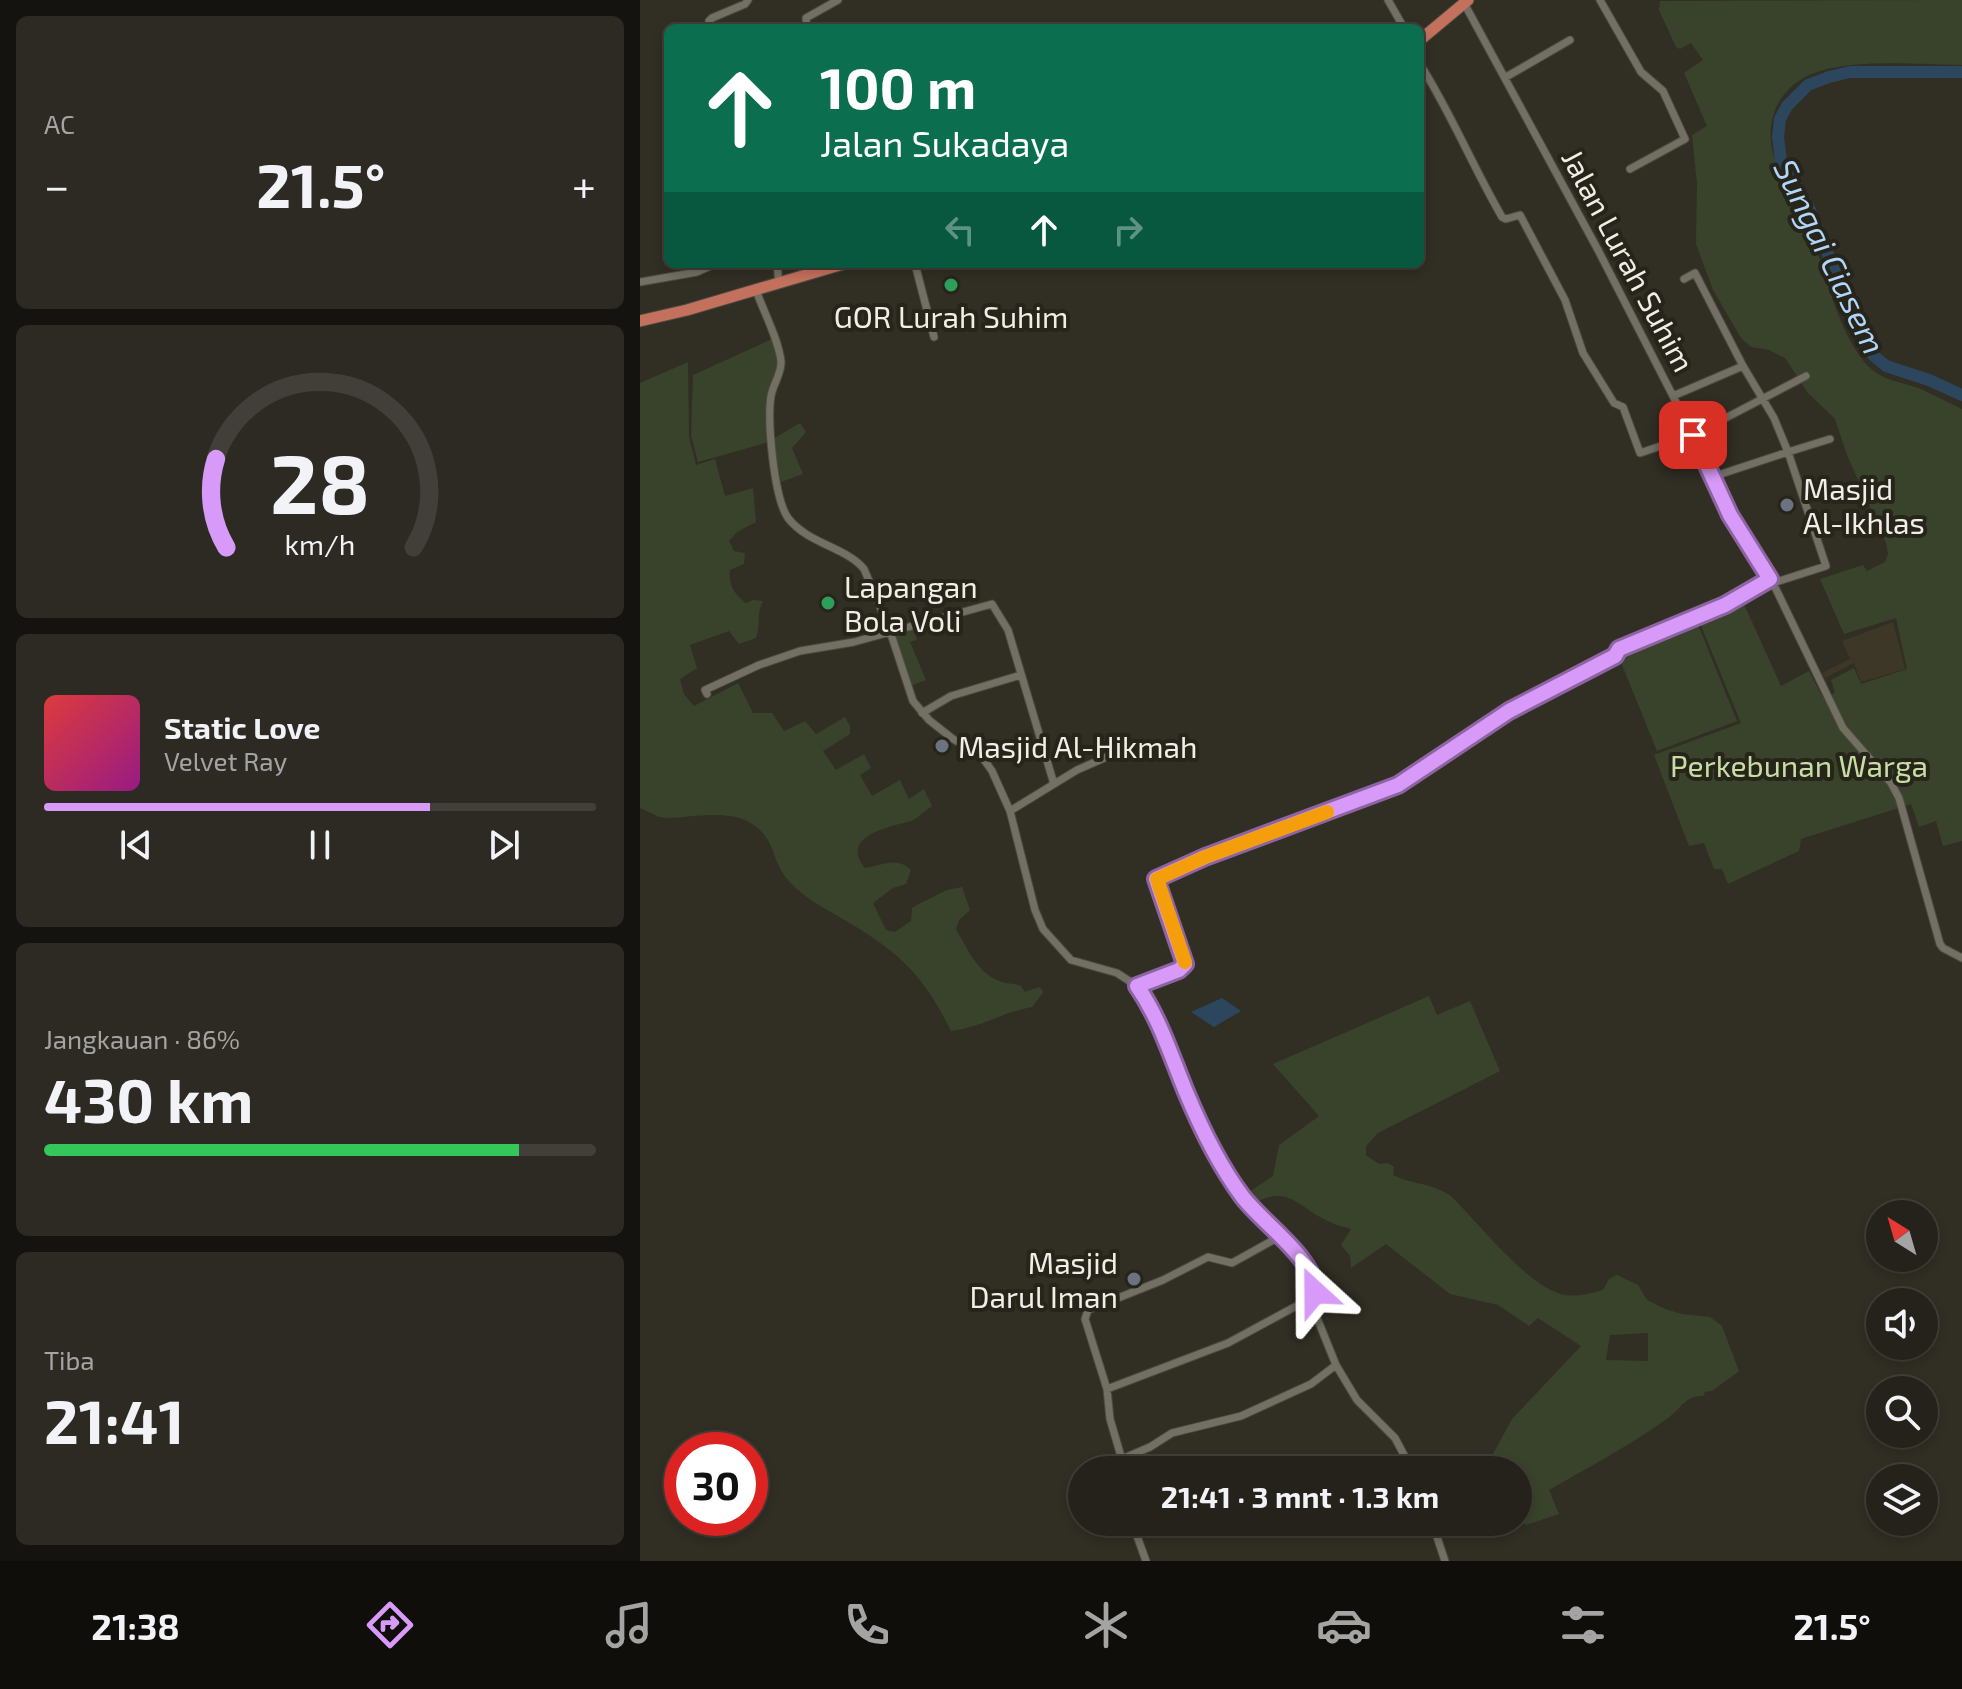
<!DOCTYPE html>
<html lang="id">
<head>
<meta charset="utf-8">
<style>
  :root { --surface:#25221b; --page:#2d2a24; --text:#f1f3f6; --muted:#a3a4a3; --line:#423f3a; --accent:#d89af8 }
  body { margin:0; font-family:"Exo 2",sans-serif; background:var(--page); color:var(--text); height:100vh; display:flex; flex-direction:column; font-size:30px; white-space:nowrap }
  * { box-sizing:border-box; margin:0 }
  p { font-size:26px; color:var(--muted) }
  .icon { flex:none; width:44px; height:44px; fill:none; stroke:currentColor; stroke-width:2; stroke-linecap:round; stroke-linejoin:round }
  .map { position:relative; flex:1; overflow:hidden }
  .drawer { display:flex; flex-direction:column; gap:16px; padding:16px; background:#14130f; width:640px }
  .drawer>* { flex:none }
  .banner { position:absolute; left:24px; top:24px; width:760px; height:244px; border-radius:12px; box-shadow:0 4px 12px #0003,0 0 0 2px var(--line); background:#0b6e4f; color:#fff; overflow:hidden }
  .needle { width:52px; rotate:323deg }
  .buttons { position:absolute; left:1226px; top:1200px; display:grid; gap:16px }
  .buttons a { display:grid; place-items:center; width:72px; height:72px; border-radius:50%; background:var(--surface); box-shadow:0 4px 12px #0003,0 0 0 2px var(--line); font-size:40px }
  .speed { position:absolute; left:24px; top:1432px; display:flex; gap:16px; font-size:40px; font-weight:700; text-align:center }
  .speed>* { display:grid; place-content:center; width:104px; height:104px; border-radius:50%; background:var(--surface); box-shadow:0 4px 12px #0003,0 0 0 2px var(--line); line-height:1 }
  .speed .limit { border:12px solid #d22; background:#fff; color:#111 }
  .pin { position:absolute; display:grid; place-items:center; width:68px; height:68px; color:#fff; margin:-34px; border-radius:16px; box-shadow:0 4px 12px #0006 }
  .me { position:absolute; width:88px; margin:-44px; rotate:336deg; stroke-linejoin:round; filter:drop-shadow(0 0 6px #0008) }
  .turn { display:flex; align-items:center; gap:28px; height:168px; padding:0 24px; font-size:36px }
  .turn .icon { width:104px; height:104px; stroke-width:2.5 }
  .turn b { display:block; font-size:56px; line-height:68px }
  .lanes { display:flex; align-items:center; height:76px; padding:0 24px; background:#0003; justify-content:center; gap:40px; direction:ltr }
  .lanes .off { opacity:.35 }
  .big { font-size:60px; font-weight:700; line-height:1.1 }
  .drawer .widget { flex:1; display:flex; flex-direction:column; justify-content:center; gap:12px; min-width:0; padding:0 28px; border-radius:12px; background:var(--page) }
  .drawer .dial { align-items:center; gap:0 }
  .dial svg { height:208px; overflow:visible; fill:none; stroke:var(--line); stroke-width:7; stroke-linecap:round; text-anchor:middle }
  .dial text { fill:var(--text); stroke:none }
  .song { display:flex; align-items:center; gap:24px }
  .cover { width:96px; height:96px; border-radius:12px; background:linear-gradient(135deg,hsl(0 70% 55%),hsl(310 70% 35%)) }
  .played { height:8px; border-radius:4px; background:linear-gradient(90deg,var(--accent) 70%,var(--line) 70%) }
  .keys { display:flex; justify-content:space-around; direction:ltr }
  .heat { display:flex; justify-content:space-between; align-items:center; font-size:44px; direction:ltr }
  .charge { height:12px; border-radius:6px; background:linear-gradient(90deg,#34c759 86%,var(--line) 0) }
  .trip { position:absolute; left:428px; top:1456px; width:464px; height:80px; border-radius:40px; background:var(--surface); box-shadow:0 4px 12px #0003,0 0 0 2px var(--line); font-weight:700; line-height:80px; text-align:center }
  .menu { display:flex; height:128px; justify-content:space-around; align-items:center; background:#0f0e0b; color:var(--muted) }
  .menu .icon { width:56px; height:56px }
  .menu .on { color:var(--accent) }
  .menu b { font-size:36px; color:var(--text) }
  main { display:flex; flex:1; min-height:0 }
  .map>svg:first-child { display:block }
  .built { fill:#3c3727 }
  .green { fill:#39432b; fill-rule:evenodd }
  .water { fill:#2c465d }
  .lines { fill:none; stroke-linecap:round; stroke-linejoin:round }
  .river { stroke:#2c465d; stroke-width:12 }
  .minor-casing { stroke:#4d4a41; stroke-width:9 }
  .primary-casing { stroke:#4d4a41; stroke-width:13 }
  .minor { stroke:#726f63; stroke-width:7 }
  .primary { stroke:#c3715c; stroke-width:11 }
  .route-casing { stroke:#8c64a1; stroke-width:20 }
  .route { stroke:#d89af8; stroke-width:14 }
  .slow { stroke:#f59e0b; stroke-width:14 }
  .leisure-dot { fill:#2e9e5b; stroke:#27241a; stroke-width:3 }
  .worship-dot { fill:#6b7280; stroke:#27241a; stroke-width:3 }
  .labels { text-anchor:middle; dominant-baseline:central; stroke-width:8; stroke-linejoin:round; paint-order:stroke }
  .street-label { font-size:30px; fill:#f0eee8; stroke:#27241a }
  .poi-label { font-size:30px; fill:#f0eee8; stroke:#27241a; text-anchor:start }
  .park-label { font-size:30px; fill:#c6dea6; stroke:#27241a }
  .water-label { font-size:32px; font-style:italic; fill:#b0d7fa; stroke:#27241a }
</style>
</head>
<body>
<main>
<section class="drawer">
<div class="widget"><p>AC</p>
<div class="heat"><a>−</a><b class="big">21.5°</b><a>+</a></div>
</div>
<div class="widget dial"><svg viewBox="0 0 100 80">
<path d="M14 69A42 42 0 1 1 86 69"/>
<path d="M14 69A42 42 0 0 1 10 35" stroke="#d89af8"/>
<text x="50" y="56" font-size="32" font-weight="700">28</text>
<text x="50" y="72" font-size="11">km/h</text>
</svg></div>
<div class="widget">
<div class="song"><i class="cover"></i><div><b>Static Love</b><p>Velvet Ray</p></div></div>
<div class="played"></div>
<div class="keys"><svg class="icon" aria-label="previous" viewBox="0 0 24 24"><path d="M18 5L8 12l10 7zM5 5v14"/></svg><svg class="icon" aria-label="pause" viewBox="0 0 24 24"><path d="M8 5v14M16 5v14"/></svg><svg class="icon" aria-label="next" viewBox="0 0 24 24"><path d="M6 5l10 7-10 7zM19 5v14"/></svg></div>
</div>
<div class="widget"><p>Jangkauan · 86%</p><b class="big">430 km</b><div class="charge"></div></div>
<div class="widget"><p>Tiba</p><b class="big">21:41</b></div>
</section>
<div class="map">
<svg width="1322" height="1561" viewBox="0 0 1322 1561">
  <rect width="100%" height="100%" fill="#312e24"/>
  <path class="built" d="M1253 622 1265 669 1221 682 1214 663 1185 678 1182 673 1210 659 1202 641Z"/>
  <path class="green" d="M1322 0V65C1278 65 1197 56 1160 80 1138 94 1128 119 1131 143 1134 170 1154 191 1164 215 1183 259 1195 331 1228 366 1244 382 1264 382 1283 390 1296 396 1309 403 1322 409V841L1303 846 1296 821 1279 827 1271 804 1161 839 1159 851 1088 884 1082 869H1074L1064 843 1049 846 1014 755 1101 723 1059 621 1103 602 1141 686 1169 671 1183 698 1195 693 1191 680 1214 668 1221 684 1267 669 1256 618 1204 634 1180 579 1223 565 1227 571 1245 562 1248 554 1246 543 1207 455 1195 419 1168 393 1145 358 1129 350 1111 347 1101 338 1073 290 1056 244 1057 184 1052 135 1067 126 1044 73 1063 60 1051 43 1040 49 1036 47 1019 10 1020 1Z
    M132 339 139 363 129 396V442L58 462 51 436 53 375Z
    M48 362 49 436 56 465 75 459 85 496 113 488 116 522 97 532 89 541 94 551 105 553 104 564 90 570C88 585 95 595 106 603L113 600 123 601C116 614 121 624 116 638L99 644 89 631 50 645 57 668 40 679 44 694 54 706 98 683 113 713H132L144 731 165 721 176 734 205 717 210 726V734L183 751 196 770 224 754 231 768 220 775 232 796 260 780 269 799 284 789 292 806C285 811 278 818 271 821 252 826 198 836 225 868 242 865 258 856 271 870L266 884 253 888 233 903 246 930 255 932 271 921 272 908 277 905 307 890 322 887 330 910 319 920 316 929C328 950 338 974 362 982 368 984 375 983 381 986L385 992 399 987 402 989 403 993 392 1007C364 1012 339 1028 311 1031 284 976 260 953 208 922 188 910 163 898 148 880 129 858 138 838 107 821 86 810 51 817 28 818L19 817 0 808V383Z
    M160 423 166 432 152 448 163 474 141 482 133 439Z
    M1057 622 1097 721 1017 751 978 655Z
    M273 628 277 640 270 642 286 680 270 686 253 634Z
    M789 996 797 1015 830 1001 860 1071 738 1133 726 1146V1155L739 1164 748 1163 754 1167 753 1175C773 1185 790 1182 811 1196 839 1223 888 1288 925 1295 938 1297 951 1293 963 1290L969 1279 977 1275 998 1285 1007 1300 1025 1309 1042 1314 1070 1317 1082 1326 1099 1371 1072 1391 1065 1392 1063 1396C1045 1395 1041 1409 1028 1418 991 1445 949 1467 909 1490L919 1514 886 1525 878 1519V1470H848L853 1454 872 1419 941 1346 898 1318 889 1326 858 1305 810 1294 746 1244 711 1268 710 1256 701 1245 711 1229C700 1226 690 1223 680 1217 656 1203 646 1187 616 1202L609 1192 633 1176 639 1145 679 1116 633 1064ZM1008 1333V1361L966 1360 970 1335Z"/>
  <path class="water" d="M582 998 601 1011 574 1027 551 1012Z"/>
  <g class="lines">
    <path class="river" d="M1322 72H1210L1189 77 1168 85 1147 106 1140 119 1138 137 1141 160 1169 208 1221 334 1233 355 1246 366 1289 380 1322 395"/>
    <g class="minor-casing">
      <path id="minor" d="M748 0 764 28
        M960 0 1001 72 1023 91 1045 139 990 169
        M824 3 958 250 1053 435 1084 504 1133 583 1203 728 1251 783 1259 798 1300 944 1303 948 1322 958
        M71 28 69 21 72 18 105 4 108 0
        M167 28 166 18 198 0
        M780 64C811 113 833 167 862 217L866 219 880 215 925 300 943 353 974 403 983 407 1000 453 1053 435 1166 376
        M866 77 930 40
        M137 264 139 284
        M275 264 294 337
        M1044 279 1055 273 1103 366 1134 418 1148 452 1190 439
        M0 282 57 272 75 264
        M116 290C124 313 138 338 141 361 142 373 133 384 131 396 127 421 134 498 148 518 168 544 206 547 224 569L249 628 273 701 289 720 313 739 340 754 352 771 370 811 395 910 403 929 431 960 477 973 497 986 516 1017 553 1107 590 1179 606 1202 673 1275 675 1285 673 1308 696 1365 717 1400 755 1438 772 1470
        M1033 396 1103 366
        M1072 477 1148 452 1186 566 1133 583
        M67 694 65 690 119 665 160 651 214 642 352 604 368 630 414 784 437 770 469 756
        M282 713 311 696 381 675
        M370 811 414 784
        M497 986 539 970 545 964 517 879 565 857 750 789 869 711 975 656 979 649 1085 605 1130 579
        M639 1237 592 1263 568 1257 523 1280 448 1310 445 1319 467 1389 588 1343 673 1297
        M467 1389 470 1419 485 1470
        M482 1459 510 1447 532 1433 601 1416 671 1384 696 1365
        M492 1522 506 1561
        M792 1522 805 1561"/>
    </g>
    <g class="primary-casing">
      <path id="primary" d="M780 40 828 0
        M0 321 47 310 203 264"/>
    </g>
    <use href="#minor" class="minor"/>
    <use href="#primary" class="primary"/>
  </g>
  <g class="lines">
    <g class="route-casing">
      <path id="route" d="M675 1292C677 1260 621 1222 602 1196 579 1165 561 1128 546 1092 531 1056 520 1019 497 986L539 970 545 964 516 879 565 857 758 785 869 711 975 656 979 649 1085 605 1130 579 1090 515 1053 435"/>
    </g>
    <use href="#route" class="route"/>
    <path class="slow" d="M545 962 517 879 565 857 687 812"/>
  </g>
  <g class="leisure-dot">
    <circle cx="311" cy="285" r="8"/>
    <circle cx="188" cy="603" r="8"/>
  </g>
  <g class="worship-dot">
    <circle cx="1147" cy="505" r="8"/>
    <circle cx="302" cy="746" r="8"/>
    <circle cx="494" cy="1279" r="8"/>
  </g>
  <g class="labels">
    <g class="street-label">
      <text transform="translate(989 260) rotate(62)">Jalan Lurah Suhim</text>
    </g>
    <g class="poi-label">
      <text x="311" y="316" text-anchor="middle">GOR Lurah Suhim</text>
      <text x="1163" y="488">Masjid<tspan x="1163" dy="34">Al-Ikhlas</tspan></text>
      <text x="204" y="586">Lapangan<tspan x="204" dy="34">Bola Voli</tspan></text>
      <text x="318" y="746">Masjid Al-Hikmah</text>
      <text x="478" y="1262" text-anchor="end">Masjid<tspan x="478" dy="34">Darul Iman</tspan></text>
    </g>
    <g class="park-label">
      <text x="1159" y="765">Perkebunan Warga</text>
    </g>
    <g class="water-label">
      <text transform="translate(1191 256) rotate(64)">Sungai Ciasem</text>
    </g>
  </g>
</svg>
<div class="buttons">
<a><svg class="needle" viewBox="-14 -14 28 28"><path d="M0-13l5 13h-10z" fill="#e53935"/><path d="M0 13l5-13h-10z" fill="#a3a4a3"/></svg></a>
<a><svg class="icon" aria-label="sound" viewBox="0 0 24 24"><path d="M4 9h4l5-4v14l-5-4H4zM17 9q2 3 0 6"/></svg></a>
<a><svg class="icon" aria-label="search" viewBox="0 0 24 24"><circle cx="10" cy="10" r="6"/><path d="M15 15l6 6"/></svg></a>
<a><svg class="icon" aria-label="layers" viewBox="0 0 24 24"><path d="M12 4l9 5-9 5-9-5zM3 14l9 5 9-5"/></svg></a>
</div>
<div class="speed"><div class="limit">30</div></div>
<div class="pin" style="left:1053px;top:435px;background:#d93025"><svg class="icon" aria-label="arrive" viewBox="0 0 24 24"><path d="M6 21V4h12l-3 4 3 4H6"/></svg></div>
<svg class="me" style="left:675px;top:1292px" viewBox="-20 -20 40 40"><path d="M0-17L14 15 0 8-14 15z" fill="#d89af8" stroke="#fff" stroke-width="4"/></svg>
<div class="trip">21:41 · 3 mnt · 1.3 km</div>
<div class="banner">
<div class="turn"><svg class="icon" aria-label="ahead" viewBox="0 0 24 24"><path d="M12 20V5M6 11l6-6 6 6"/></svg><div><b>100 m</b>Jalan Sukadaya</div></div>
<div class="lanes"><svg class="icon off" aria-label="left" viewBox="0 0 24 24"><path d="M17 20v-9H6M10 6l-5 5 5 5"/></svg><svg class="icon" aria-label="ahead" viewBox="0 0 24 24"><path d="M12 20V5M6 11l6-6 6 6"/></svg><svg class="icon off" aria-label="right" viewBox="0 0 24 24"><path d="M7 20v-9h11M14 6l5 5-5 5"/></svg></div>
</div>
</div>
</main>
<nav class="menu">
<b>21:38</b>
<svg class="icon on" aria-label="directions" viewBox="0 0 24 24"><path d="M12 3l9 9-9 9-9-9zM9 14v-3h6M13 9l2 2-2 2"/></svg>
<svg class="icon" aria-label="music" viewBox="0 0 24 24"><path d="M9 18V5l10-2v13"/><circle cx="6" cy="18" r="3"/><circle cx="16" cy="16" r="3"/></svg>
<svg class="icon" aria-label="phone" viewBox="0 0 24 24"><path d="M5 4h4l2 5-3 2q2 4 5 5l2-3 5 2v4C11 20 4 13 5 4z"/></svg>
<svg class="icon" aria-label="climate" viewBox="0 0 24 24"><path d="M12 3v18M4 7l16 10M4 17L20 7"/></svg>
<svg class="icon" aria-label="car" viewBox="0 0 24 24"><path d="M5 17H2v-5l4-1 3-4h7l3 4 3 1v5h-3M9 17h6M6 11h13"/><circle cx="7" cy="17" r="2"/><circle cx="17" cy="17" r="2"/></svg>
<svg class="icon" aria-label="filters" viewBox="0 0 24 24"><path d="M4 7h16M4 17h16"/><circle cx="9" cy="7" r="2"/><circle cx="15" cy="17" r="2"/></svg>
<b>21.5°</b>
</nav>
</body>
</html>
